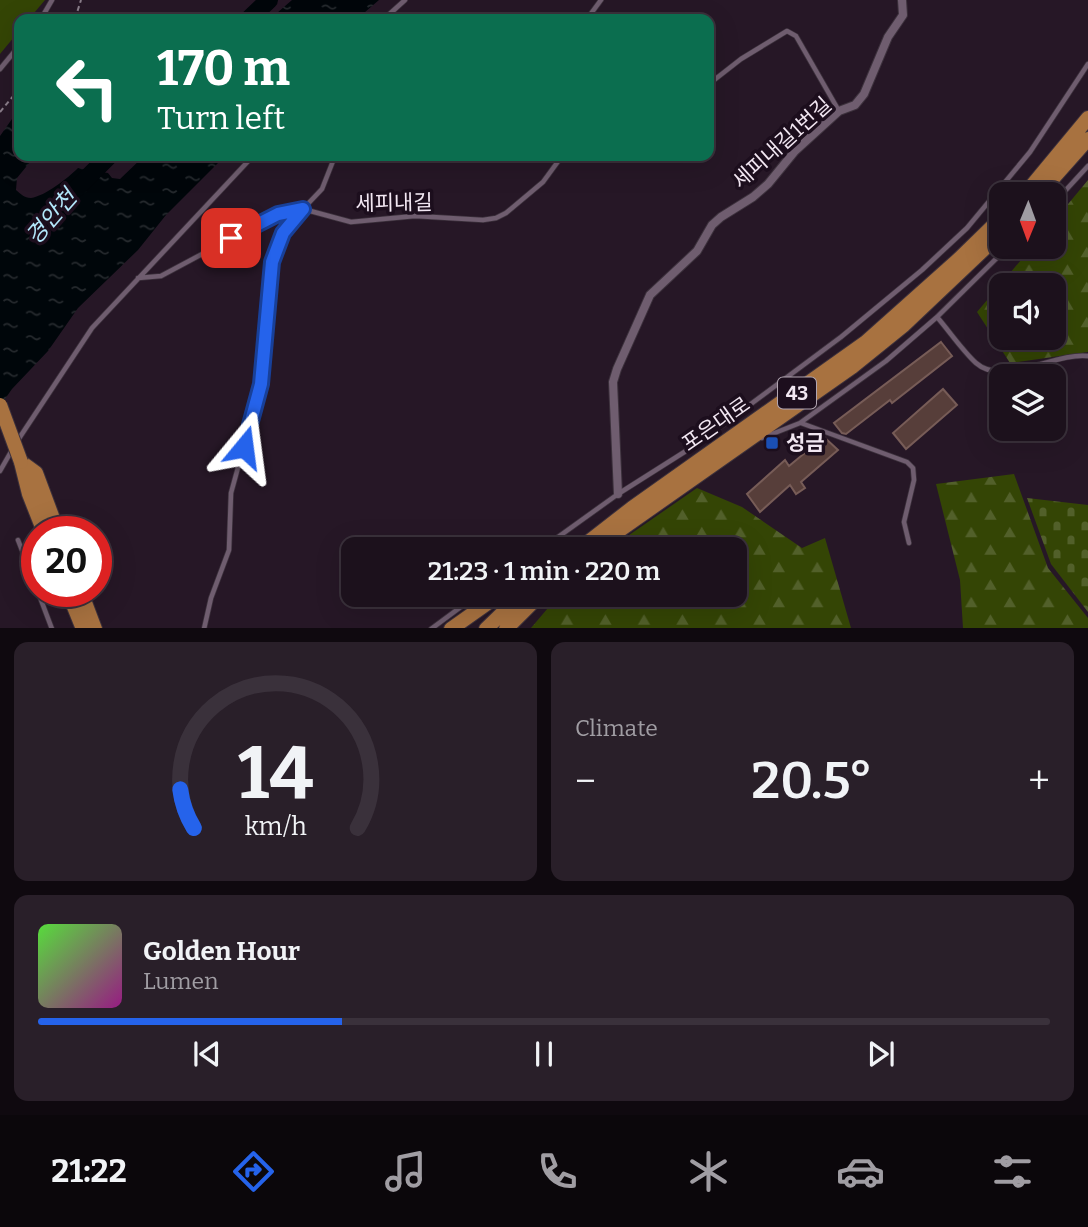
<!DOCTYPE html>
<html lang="en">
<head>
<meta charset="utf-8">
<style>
  :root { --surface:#1c111c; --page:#291f29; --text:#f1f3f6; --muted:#a09da3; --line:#3a313b; --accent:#2563eb }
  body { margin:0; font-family:Bitter,"Noto Sans KR",serif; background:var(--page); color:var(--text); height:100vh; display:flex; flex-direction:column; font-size:26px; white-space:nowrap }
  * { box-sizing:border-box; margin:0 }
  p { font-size:23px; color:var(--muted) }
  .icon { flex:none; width:38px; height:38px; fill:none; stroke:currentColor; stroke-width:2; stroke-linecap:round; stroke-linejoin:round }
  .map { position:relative; height:628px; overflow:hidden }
  .panel { display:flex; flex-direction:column; gap:14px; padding:14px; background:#0f090f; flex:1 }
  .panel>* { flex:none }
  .top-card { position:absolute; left:14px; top:14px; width:700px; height:147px; border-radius:14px; box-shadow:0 7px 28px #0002,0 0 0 2px var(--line); background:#0b6e4f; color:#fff; overflow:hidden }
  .needle { width:46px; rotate:181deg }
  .buttons { position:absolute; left:989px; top:182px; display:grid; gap:14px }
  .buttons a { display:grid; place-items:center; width:77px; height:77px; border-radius:14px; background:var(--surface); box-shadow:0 7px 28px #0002,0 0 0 2px var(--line); font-size:35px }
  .speed { position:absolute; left:21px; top:516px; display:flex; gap:14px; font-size:35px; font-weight:700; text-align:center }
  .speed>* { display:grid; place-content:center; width:91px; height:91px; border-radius:50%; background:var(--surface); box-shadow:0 7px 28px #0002,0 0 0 2px var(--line); line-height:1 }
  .speed .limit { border:10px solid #d22; background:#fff; color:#111 }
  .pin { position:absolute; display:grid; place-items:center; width:60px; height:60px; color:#fff; margin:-30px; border-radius:14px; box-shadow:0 4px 10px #0006 }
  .me { position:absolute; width:77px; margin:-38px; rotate:16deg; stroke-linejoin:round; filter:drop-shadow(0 0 5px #0008) }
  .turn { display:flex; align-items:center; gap:24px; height:147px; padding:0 28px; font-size:32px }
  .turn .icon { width:91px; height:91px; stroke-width:2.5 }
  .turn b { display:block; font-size:49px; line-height:60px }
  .big { font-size:52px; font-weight:600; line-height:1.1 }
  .panel .tile { flex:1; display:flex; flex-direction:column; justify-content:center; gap:10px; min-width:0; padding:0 24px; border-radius:14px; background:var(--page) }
  .panel .dial { align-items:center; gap:0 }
  .dial svg { height:182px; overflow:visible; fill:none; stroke:var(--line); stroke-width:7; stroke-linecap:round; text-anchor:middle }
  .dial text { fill:var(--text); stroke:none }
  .song { display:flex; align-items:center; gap:21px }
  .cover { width:84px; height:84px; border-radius:10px; background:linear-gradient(135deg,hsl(110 70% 55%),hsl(310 70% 35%)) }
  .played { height:7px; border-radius:4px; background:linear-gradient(90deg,var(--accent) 30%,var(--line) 30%) }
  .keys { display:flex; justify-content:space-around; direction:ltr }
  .heat { display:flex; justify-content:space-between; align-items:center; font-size:38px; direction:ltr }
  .panel .tiles { flex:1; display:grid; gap:14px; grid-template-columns:1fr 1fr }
  .tile:last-child { grid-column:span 2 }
  .trip { position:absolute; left:341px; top:537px; width:406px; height:70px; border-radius:14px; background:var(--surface); box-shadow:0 7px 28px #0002,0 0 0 2px var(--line); font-weight:600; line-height:70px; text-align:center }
  .menu { display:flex; height:112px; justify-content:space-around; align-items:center; background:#0b070b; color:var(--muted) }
  .menu .icon { width:49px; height:49px }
  .menu .on { color:var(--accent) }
  .menu b { font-size:32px; color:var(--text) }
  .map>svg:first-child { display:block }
  .forest { fill:url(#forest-firs); fill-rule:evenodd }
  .cemetery { fill:url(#cemetery-stones) }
  .garden { fill:#344505 }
  .water { fill:url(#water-ripples) }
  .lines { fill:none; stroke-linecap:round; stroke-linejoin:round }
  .river { stroke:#00060a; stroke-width:18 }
  .building { fill:#573e3a; stroke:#775c57; stroke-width:2 }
  .service-casing { stroke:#3c313c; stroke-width:6 }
  .minor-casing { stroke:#3c313c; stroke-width:10 }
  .trunk-casing { stroke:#3c313c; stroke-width:16 }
  .path { stroke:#8b7e8b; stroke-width:2; stroke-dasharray:5 3.5; stroke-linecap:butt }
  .service { stroke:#6f5d6f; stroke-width:4.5 }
  .minor { stroke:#6f5d6f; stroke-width:8 }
  .trunk { stroke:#a87240; stroke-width:14 }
  .trunk-bridge-casing { stroke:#3c313c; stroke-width:16; stroke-linecap:butt }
  .trunk-bridge { stroke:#a87240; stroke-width:14 }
  .route-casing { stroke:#184099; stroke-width:18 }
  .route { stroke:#2563eb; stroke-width:12 }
  .transit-dot { fill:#1a4fb4; stroke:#1c0e1d; stroke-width:2.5 }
  .labels { text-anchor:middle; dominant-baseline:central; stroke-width:7; stroke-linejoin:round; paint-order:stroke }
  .shield { fill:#1c0e1d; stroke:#b2a6b2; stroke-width:2 }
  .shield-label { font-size:19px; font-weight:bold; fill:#f2e7f2 }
  .street-label { font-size:21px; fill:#f2e7f2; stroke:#1c0e1d }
  .poi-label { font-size:21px; font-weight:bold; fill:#f2e7f2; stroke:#1c0e1d; text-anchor:start }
  .water-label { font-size:23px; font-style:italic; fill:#b4e8fb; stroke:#1c0e1d }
</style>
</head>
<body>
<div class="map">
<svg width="1088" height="629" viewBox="0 0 1088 629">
  <defs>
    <pattern id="forest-firs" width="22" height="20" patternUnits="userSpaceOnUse" patternTransform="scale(1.75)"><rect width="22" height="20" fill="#344505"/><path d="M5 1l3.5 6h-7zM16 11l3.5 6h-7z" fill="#52602a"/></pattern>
    <pattern id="cemetery-stones" width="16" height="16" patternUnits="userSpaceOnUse" patternTransform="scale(1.75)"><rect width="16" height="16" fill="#344505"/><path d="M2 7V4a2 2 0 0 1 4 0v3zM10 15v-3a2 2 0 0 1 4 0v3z" fill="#52602a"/></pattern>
    <pattern id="water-ripples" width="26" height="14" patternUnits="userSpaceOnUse" patternTransform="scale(1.75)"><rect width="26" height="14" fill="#00060a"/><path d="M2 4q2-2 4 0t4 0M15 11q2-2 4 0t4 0" fill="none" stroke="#262a2e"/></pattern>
  </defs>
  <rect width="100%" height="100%" fill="#261726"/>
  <path class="forest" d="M1088 180V352L1010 363 977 312 1032 247H1054V221ZM1001 285H1054V338H1001Z
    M1014 474 1048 568 1088 618V628H963L960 580 936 484Z
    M697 488 742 507 802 548 825 538 851 628H531L559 595H735V550L609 549Z"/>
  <path class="cemetery" d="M1027 498 1088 505V612L1051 564Z"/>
  <path class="garden" d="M0 0H45L29 19H19V31L0 54Z"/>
  <path class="water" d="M292 0H379L357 19H270Z
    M19 109V156H35L17 178 16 190C21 194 24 198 31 198 45 196 68 178 78 168L108 173 112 178 120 179 144 156H225L166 215 138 250 78 308 48 351 12 389 0 406V136Z"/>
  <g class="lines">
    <path class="river" d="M249 19 269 0
      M77 188 109 156"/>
  </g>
  <path class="building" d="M941 342 952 356 892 403 890 400 846 434 842 433 834 423Z
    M943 389 957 405 906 449 893 433Z
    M824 437 838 450 801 482 805 488 796 494 790 485 760 512 747 494 785 460 789 466Z"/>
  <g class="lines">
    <g class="service-casing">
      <path id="service" d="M41 19 52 0
        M384 19 405 0
        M587 19 601 0
        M0 69 19 46
        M709 84 741 59 787 31 796 36 839 111
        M1054 203 1088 166
        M138 278 161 276 277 214 303 209 322 189 335 156
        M937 317C950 332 962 350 976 363 1003 387 1055 352 1088 356
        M801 423 907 462 913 468 914 480 904 522 909 543
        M762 438 800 423 886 361 937 317 1008 247
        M16 443 92 328 253 156
        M0 471 12 450
        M18 540 37 589
        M540 550 618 494 697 444 841 337 922 270 967 228 1030 152 1088 64
        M38 592 52 629
        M204 629 211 598 229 550 231 493 261 384 272 262C277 240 289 226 303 209L351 222 415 216 483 220 496 218 506 213 543 182 562 156
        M431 629 477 595"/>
    </g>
    <g class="minor-casing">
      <path id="minor" d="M618 494 613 382 617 369 650 295 697 251 712 225 721 217 753 197 768 184 795 151 839 111 855 105 864 94 888 37 903 15 902 0"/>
    </g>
    <g class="trunk-casing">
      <path id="trunk" d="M1025 194 1088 118
        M1039 194 1088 139
        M21 462 36 473 58 532
        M21 462 29 494 44 532
        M603 542 852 367 904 325 1001 233
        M578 550 632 508 866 342 959 259 1001 218
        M68 592 83 629
        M81 592 95 629
        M451 629 499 595
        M486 629 521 595
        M506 629 540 595"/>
    </g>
    <path class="path" d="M75 19 81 0
      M0 112 19 89"/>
    <use href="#service" class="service"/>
    <use href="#minor" class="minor"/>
    <use href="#trunk" class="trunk"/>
    <g class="trunk-bridge-casing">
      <path id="trunk-bridge" d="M0 405 21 462"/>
    </g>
    <use href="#trunk-bridge" class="trunk-bridge"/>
  </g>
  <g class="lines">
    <g class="route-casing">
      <path id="route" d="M231 238 278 214 303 209 283 233 272 262 261 384 244 447"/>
    </g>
    <use href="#route" class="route"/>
  </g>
  <rect class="transit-dot" x="765" y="436" width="14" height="14" rx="3.5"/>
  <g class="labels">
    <rect class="shield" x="778" y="377.5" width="38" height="31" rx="5"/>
    <g class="shield-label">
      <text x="797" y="393">43</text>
    </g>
    <g class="street-label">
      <text transform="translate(782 143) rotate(-42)">세피내길1번길</text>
      <text transform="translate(394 203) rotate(-1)">세피내길</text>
      <text transform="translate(716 424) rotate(-35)">포은대로</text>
    </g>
    <g class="poi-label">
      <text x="786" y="443">성금</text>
    </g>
    <g class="water-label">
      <text transform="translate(51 217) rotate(-49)">경안천</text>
    </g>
  </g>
</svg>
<div class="buttons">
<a><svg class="needle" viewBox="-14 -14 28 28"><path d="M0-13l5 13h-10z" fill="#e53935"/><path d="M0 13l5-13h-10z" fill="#a09da3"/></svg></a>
<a><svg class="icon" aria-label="sound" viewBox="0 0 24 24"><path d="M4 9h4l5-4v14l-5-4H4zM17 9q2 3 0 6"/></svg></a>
<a><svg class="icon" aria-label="layers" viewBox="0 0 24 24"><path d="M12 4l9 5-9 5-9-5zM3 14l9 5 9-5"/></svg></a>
</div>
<div class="speed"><div class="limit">20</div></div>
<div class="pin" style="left:231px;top:238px;background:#d93025"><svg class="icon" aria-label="arrive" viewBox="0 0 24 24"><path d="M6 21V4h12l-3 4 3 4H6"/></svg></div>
<svg class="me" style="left:244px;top:447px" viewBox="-20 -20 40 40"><path d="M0-17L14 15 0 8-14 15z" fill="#2563eb" stroke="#fff" stroke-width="4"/></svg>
<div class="trip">21:23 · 1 min · 220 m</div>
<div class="top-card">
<div class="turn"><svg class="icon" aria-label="left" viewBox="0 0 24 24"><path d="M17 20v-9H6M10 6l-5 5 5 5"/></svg><div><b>170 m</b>Turn left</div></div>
</div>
</div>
<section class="panel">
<div class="tiles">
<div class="tile dial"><svg viewBox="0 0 100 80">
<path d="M14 69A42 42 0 1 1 86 69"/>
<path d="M14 69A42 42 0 0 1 8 52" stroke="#2563eb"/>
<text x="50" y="56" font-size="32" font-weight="700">14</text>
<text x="50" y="72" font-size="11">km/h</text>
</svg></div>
<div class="tile"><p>Climate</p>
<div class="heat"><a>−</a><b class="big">20.5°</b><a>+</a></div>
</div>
<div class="tile">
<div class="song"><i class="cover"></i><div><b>Golden Hour</b><p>Lumen</p></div></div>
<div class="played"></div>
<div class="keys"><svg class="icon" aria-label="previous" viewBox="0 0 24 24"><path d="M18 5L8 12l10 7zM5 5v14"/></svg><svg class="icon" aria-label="pause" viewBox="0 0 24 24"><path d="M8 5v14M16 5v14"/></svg><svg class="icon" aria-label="next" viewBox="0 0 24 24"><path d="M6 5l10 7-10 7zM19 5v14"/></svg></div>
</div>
</div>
</section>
<nav class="menu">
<b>21:22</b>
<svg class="icon on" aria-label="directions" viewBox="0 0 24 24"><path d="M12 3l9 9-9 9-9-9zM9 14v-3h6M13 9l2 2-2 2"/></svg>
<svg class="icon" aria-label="music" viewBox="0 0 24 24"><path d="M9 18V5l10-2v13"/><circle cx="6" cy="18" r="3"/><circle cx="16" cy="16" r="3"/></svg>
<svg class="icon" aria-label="phone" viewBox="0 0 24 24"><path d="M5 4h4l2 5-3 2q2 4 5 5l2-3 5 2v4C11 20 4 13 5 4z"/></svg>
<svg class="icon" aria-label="climate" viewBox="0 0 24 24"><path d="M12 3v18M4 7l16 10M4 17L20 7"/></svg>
<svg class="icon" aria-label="car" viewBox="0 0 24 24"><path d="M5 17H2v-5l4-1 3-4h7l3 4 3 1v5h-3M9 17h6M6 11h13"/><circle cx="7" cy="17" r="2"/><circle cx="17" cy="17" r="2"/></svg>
<svg class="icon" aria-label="filters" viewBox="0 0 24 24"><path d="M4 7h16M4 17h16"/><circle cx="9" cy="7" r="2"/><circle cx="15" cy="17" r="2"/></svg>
</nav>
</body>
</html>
